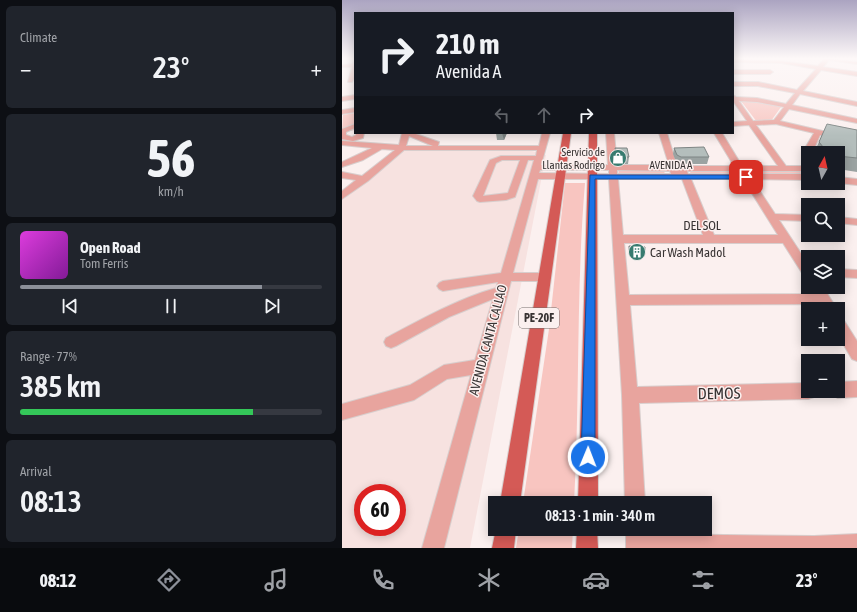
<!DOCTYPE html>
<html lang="en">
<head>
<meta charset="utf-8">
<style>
  :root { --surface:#171b24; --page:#20242c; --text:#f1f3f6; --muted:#9ea1a6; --line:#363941; --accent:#8c9099 }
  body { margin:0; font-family:"Asap Condensed",sans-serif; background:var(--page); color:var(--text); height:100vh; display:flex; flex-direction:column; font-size:15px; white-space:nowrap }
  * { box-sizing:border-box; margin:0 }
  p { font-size:13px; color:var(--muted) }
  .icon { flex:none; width:22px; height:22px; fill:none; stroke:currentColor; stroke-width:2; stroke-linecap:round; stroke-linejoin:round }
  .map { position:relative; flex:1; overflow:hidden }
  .details { display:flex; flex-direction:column; gap:6px; padding:6px; background:#0d0f14; width:342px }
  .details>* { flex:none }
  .banner { position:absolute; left:12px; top:12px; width:380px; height:122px; border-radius:0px; box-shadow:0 2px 10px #0003; background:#171b24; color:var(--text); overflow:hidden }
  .needle { width:26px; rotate:8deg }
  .tools { position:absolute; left:459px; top:146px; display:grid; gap:8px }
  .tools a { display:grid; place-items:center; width:44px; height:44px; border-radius:0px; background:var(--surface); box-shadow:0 2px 10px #0003; font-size:20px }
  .speed { position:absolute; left:12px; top:484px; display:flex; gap:8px; font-size:20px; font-weight:700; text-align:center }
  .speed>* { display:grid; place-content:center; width:52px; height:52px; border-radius:50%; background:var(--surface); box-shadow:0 2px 10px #0003; line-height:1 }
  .speed .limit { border:6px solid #d22; background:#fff; color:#111 }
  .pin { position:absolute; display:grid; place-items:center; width:34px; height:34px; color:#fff; margin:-17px; border-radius:8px; box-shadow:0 2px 6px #0006 }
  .me { position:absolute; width:44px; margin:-22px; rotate:1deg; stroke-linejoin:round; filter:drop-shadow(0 0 3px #0008) }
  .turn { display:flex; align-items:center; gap:14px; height:84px; padding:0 16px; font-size:18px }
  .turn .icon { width:52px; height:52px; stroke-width:2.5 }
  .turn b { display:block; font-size:28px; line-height:34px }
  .lanes { display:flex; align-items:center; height:38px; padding:0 16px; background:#0003; justify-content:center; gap:20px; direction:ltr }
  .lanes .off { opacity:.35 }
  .big { font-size:30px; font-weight:600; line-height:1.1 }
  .details .card { flex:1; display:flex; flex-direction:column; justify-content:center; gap:6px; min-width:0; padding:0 14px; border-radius:6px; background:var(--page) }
  .details .dial { align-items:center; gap:0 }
  .dial b { font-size:52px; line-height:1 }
  .song { display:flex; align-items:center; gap:12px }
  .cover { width:48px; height:48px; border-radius:6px; background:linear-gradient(135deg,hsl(300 70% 55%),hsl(290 70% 35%)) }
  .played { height:4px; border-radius:2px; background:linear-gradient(90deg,var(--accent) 80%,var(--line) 80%) }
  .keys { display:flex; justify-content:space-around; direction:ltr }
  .heat { display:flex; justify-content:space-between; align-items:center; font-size:22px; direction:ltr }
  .charge { height:6px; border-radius:3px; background:linear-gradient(90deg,#34c759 77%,var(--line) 0) }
  .trip { position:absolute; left:146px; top:496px; width:224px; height:40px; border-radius:0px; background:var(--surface); box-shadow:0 2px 10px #0003; font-weight:600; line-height:40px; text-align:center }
  .menu { display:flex; height:64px; justify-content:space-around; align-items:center; background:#090b0e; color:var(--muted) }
  .menu .icon { width:28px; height:28px }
  .menu .on { color:var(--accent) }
  .menu b { font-size:18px; color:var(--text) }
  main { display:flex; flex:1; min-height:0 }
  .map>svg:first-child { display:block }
  .built { fill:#f7e2e0; fill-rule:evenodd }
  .green { fill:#f8c5c0 }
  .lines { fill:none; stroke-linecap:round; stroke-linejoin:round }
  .minor-casing { stroke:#d8cecd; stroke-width:2 }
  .major-casing { stroke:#d8cecd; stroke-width:2 }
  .minor { fill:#e8a49e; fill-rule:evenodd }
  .major { fill:#d45a56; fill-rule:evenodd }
  .wall { fill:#9ba3a2 }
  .shaded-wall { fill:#7e8584 }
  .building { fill:#b4bebc; stroke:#7e8584 }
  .route { fill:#1a73e8; stroke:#114b97 }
  .labels { text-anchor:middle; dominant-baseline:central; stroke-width:3; stroke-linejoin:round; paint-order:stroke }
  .far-poi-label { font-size:11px; fill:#383333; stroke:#fbf0ef; text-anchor:end }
  .far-street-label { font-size:11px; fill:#383333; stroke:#fbf0ef }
  .shield { fill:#fbf0ef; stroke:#726c6b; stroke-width:1 }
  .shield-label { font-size:12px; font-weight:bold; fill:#383333 }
  .street-label { font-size:13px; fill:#383333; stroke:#fbf0ef }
  .poi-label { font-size:13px; fill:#383333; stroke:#fbf0ef; text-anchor:start }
  .near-street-label { font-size:16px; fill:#383333; stroke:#fbf0ef }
</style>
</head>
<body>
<main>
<section class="details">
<div class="card"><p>Climate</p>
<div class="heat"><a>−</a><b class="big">23°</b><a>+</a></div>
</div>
<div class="card dial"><b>56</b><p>km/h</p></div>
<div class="card">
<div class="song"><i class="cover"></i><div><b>Open Road</b><p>Tom Ferris</p></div></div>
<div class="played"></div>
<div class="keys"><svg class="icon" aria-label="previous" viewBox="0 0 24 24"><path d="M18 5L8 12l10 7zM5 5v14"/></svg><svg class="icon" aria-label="pause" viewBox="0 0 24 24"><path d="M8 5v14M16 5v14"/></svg><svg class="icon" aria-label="next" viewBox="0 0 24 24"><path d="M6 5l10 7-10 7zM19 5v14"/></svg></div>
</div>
<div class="card"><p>Range · 77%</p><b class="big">385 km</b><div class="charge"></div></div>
<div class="card"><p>Arrival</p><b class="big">08:13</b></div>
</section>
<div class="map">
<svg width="515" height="548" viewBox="0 0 515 548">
  <rect width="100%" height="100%" fill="#fbf0ef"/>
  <path class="built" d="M59 151H190L204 155 128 548H0V193ZM21 493H55V527H21Z"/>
  <path class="green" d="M399 101H413L439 107 429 121 415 122Z
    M13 113V130L0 132 1 115Z
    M277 170H322L323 175H276Z
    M347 170H440L466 172V175L349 174Z
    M223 183H243C234 290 238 396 232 503H181L207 329Z
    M177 529H231L230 548H174Z"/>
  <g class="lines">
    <g class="minor-casing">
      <path id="minor" d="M482 59 515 62V64L487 60 481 67 515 72V76L479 70 461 91 515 102V106L458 94 450 105 515 119V123L447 109 438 121 515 139V143L478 135 470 153H466V157L462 155V150L472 133 434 124 414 125 444 166H461L465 169 464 171H345L346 174H466V180L410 179 433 214 466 215V221L437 220 466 264V277L462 276 441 243H282L287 295 472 294 468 287H481L495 309H481L478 304 288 305 295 387 466 383V391H474L472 397 466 399 297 403 303 503H283L280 395 267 179H196L171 273H203L207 274 209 277 207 280 203 281H169L102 548H80L129 375 105 379 72 400 0 420V404L68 385 102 365 133 360 151 299 107 317 54 346 49 348 44 346 42 342 44 338C80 319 115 299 154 288L156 282 101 291 97 289 95 286 97 283 101 281 159 273 192 160H186L173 197 164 200 138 202 135 201 131 196 148 160 159 156H194L195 150H62L26 181 0 199V191L14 180 0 178V172L20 176 53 150 40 149 21 160 0 167V162L30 148 0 145V141L57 145 60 133H71L97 142 96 146H197L200 133H208L199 165H266L264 133H272L275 165H327L317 133H325L335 166H392L372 133H380L400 166H436L407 125 391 126V122L405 121 391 101V95L394 97 415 98 444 104 453 93 416 86H391V82H416L455 90 474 69 439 63 391 62V60L439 61 476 66ZM397 101 415 102 442 107 432 120 411 121ZM67 136 91 146H92H64ZM160 160H178L166 193 141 196 154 163ZM198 170H267V174L197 173ZM275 170 328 171 329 174H275ZM276 179H340L361 235H281ZM349 179H401L436 235H372Z
        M13 60V77L10 82H6L10 67H0V65L10 64Z
        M391 70H428L431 72 428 74H391Z
        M13 95V99L0 101V97Z
        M13 108V112L0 114V110Z
        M13 124V128L4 132V135L10 137 14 135V133H22L21 138 11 141 0 139V129Z
        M496 177 515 179V185L496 183Z
        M496 217 515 219V225L496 223Z
        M496 269 515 270V278L496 277Z
        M496 317 501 319 515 341V361L510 359 496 335Z
        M515 381V397L496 398 490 395 488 391H496V382Z
        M284 529H304L305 534 472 536 515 534V548H284Z"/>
    </g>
    <g class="major-casing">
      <path id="major" d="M221 133H229L178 503H158Z
        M247 133H255L256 503H236Z
        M154 529H174L172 548H150Z
        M235 529H255L256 548H234Z"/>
    </g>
    <use href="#minor" class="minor"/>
    <use href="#major" class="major"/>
  </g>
  <path class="wall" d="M485 124 515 130V172L496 169V153H472Z
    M154 133H165L162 140H155Z
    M273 148 287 157 286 164H274L273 155Z
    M332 148 367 157 365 164H337L334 162 331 154Z
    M287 246 303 250V253H287Z"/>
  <path class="shaded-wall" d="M160 133H165L162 140Z"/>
  <path class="building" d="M485 124 515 130V158L496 156V153H486L477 142Z
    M362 147 367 157H339L335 155 332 148Z
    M273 148H285L287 157H275Z
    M287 246 303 247V250H287Z"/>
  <linearGradient id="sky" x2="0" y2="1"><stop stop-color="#aba4c1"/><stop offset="0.43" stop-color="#fdf8f8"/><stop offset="1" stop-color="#fdf8f8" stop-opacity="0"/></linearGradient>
  <rect width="515" height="136" fill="url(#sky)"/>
  <path class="route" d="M248 175H404L407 177 404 179H253V457L251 462 246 464 242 462 239 457Z"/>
  <defs>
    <g id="shop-disc" transform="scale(0.9)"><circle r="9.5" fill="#377b6f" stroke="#fbf0ef"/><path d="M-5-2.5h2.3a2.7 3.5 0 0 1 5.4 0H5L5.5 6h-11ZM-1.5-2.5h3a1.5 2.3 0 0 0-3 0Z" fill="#fff"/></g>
    <g id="building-disc" transform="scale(0.9)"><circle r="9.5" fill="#377b6f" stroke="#fbf0ef"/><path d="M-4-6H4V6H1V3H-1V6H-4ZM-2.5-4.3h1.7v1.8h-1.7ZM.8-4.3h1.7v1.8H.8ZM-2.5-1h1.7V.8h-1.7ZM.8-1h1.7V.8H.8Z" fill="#fff"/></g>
  </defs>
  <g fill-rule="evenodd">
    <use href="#shop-disc" x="276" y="158"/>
    <use href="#building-disc" x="295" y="252"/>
  </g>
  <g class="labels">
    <g class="far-poi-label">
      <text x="263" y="152">Servicio de<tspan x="263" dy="13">Llantas Rodrigo</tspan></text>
    </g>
    <g class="far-street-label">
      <text x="329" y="165">AVENIDA A</text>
    </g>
    <rect class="shield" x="177" y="308" width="40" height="20" rx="3"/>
    <g class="shield-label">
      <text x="197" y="318">PE-20F</text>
    </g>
    <g class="street-label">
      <text x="360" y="225">DEL SOL</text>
      <text transform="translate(146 340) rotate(-75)">AVENIDA CANTA CALLAO</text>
    </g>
    <g class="poi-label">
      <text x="308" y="252">Car Wash Madol</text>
    </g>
    <g class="near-street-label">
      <text transform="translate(377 393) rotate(-1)">DEMOS</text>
    </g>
  </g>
</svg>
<div class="tools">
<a><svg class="needle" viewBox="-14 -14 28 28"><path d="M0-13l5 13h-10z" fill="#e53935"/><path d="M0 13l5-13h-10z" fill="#9ea1a6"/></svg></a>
<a><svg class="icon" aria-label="search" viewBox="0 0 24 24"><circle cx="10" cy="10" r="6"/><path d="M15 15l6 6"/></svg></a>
<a><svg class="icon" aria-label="layers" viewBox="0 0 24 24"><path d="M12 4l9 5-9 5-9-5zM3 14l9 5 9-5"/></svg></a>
<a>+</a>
<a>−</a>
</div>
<div class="speed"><div class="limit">60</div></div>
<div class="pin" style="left:404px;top:177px;background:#d93025"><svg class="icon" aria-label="arrive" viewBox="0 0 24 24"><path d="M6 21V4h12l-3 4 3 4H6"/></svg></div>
<svg class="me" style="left:246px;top:457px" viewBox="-20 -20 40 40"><circle r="17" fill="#1a73e8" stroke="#fff" stroke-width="3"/><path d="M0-11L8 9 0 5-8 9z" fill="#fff"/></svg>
<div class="trip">08:13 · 1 min · 340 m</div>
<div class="banner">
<div class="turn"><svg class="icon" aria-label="right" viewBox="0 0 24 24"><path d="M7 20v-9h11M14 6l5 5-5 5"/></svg><div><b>210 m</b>Avenida A</div></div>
<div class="lanes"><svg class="icon off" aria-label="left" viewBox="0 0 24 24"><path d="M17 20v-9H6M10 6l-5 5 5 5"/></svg><svg class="icon off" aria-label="ahead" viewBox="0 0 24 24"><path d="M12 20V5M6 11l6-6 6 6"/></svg><svg class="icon" aria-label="right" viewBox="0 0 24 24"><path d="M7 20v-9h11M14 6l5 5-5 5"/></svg></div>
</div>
</div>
</main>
<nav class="menu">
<b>08:12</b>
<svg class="icon on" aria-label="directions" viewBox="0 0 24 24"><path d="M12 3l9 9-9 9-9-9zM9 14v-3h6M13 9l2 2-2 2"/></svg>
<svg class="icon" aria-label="music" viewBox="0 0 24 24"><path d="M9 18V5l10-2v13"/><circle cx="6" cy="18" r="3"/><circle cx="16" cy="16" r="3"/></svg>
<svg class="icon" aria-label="phone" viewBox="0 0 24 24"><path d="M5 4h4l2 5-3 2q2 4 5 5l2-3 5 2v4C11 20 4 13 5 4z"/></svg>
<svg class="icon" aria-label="climate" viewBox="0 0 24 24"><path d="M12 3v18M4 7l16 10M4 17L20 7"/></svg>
<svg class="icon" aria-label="car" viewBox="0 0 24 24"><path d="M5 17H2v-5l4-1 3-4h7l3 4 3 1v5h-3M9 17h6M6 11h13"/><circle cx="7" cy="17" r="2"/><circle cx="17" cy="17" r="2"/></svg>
<svg class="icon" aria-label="filters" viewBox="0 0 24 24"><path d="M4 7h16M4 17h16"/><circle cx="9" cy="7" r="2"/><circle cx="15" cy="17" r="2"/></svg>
<b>23°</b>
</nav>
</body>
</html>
